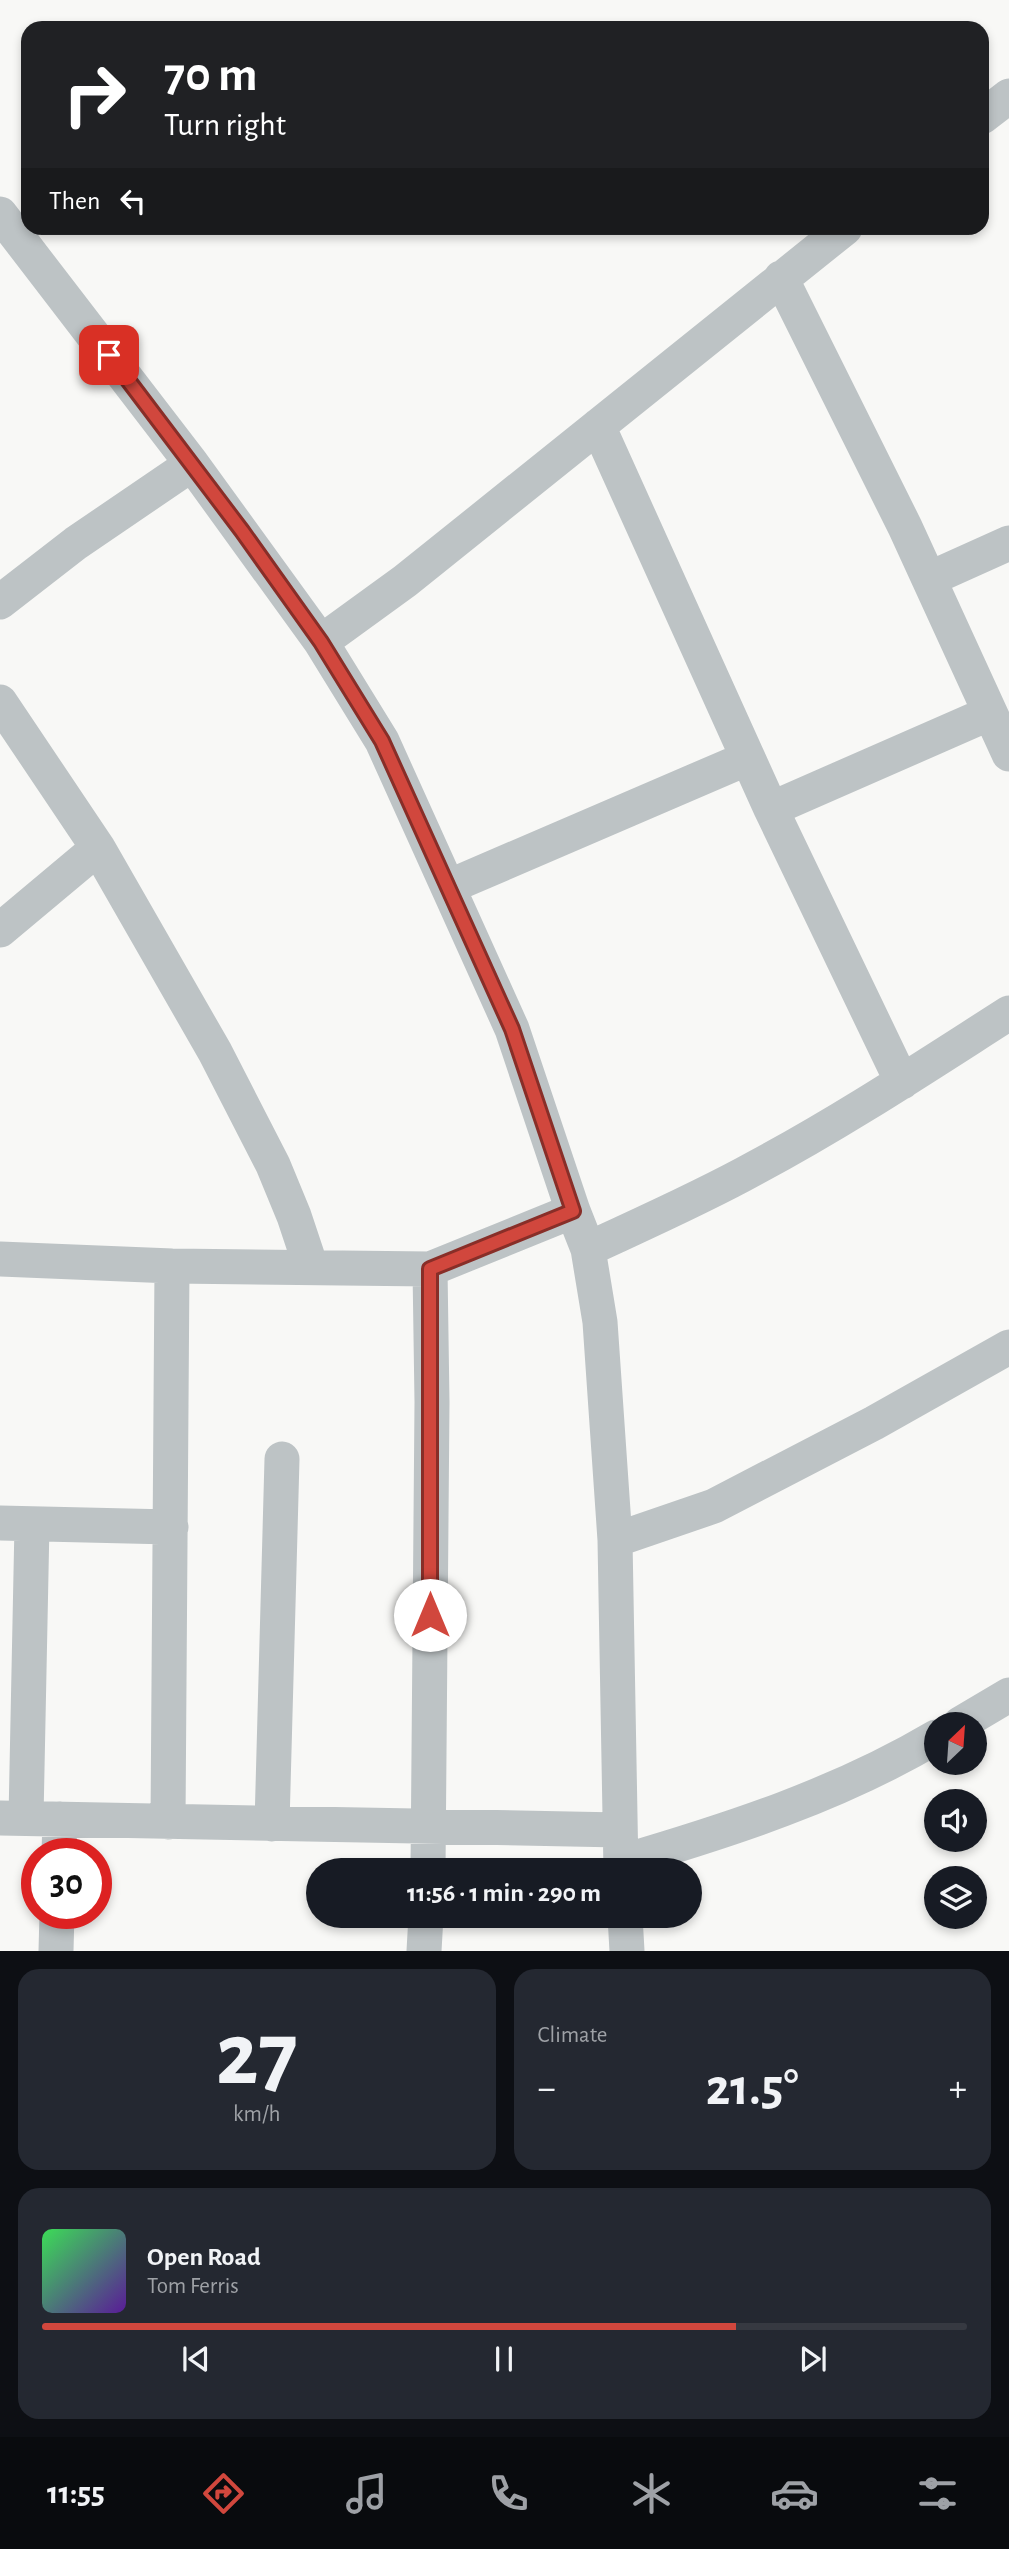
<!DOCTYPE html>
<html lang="en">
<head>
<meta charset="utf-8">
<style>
  :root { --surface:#171b24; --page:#242831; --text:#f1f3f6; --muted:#9ea1a6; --line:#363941; --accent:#d1473d }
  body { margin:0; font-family:"Alegreya Sans",sans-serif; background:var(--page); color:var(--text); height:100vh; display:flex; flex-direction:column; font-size:26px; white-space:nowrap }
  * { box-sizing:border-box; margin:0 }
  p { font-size:23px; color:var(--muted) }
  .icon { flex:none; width:38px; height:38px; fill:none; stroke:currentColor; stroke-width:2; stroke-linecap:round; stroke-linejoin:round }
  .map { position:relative; height:1951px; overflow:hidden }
  .sheet { display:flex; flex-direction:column; gap:18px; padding:18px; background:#0d0f14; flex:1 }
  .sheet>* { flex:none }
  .banner { position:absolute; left:21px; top:21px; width:968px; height:214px; border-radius:21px; box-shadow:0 4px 10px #0003; background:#202124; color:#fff; overflow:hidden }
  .needle { width:46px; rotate:25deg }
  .buttons { position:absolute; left:924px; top:1712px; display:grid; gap:14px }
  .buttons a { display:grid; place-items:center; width:63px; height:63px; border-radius:50%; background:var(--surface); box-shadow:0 4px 10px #0003; font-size:35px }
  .speed { position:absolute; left:21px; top:1838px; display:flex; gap:14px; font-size:35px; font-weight:700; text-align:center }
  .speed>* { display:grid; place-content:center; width:91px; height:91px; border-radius:50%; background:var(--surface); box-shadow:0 4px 10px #0003; line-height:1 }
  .speed .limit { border:10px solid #d22; background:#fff; color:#111 }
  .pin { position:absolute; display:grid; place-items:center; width:60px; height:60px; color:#fff; margin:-30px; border-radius:14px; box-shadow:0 4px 10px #0006 }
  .me { position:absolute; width:77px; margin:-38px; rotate:0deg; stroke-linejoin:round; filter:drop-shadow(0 0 5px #0008) }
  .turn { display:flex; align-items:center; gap:24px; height:147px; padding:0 28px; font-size:32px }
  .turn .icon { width:91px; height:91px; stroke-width:2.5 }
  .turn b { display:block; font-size:49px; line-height:60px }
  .then { display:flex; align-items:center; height:66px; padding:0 28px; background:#0003; gap:14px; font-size:26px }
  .big { font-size:52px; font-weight:600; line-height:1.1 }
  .sheet .tile { flex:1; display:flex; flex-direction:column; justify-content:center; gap:10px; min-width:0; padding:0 24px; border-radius:21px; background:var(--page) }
  .sheet .dial { align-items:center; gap:0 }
  .dial b { font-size:91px; line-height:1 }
  .song { display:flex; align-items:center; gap:21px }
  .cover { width:84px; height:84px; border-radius:10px; background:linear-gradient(135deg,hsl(130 70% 55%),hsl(270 70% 35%)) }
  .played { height:7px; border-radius:4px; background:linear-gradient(90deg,var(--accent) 75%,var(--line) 75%) }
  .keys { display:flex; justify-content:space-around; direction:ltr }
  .heat { display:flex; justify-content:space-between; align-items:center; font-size:38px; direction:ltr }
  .sheet .tiles { flex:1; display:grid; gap:18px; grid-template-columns:1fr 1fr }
  .tile:last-child { grid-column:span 2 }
  .trip { position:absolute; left:306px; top:1858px; width:396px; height:70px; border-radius:35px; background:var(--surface); box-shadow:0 4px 10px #0003; font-weight:600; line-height:70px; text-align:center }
  .dock { display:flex; height:112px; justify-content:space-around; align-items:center; background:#090b0e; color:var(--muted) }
  .dock .icon { width:49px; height:49px }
  .dock .current { color:var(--accent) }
  .dock b { font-size:32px; color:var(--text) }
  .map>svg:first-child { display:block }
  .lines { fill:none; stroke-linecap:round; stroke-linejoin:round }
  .minor { stroke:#bdc3c5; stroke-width:35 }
  .route-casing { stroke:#882e28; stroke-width:18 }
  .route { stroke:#d1473d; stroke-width:12 }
</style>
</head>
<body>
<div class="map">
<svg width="1009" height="1951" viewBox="0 0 1009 1951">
  <rect width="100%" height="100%" fill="#f8f8f6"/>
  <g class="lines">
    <path class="minor" d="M982 117 1009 96
      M0 214 192 464 321 642 382 741 512 1029 573 1211 588 1249 600 1322 615 1540 621 1871
      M781 278 905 527 1009 754
      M598 426 771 809 902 1082
      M929 579 1009 543
      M0 602 76 543 192 464
      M321 642 405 581 845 228
      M0 702 98 848 215 1052 273 1165 294 1216 311 1267
      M771 809 990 713
      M448 887 748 758
      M0 930 98 848
      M588 1249C644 1223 701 1198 755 1168 843 1121 926 1066 1009 1013
      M0 1259 172 1266 430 1269 432 1402 428 1871
      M430 1269 573 1211
      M0 1523 171 1527
      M615 1540 714 1506 874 1423 1009 1347
      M960 1724 1009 1695
      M0 1818 620 1830
      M26 1818 32 1524
      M168 1822 172 1266
      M272 1824 282 1459
      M59 1853 60 1819
      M621 1862C730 1830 838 1795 936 1737
      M625 1916 627 1951
      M56 1951 57 1913
      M424 1951 426 1916"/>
  </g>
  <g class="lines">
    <g class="route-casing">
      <path id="route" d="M109 355 242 531 321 642 382 741 512 1029 573 1211 430 1269V1615"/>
    </g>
    <use href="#route" class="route"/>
  </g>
</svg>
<div class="buttons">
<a><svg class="needle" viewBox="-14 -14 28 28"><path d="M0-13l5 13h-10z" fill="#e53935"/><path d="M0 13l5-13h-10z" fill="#9ea1a6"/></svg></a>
<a><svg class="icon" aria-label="sound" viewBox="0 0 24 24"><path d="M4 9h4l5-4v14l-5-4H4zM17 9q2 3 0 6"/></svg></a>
<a><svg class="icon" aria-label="layers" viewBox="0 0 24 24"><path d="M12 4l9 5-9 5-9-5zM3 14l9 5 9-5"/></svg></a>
</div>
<div class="speed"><div class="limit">30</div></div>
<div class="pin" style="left:109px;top:355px;background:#d93025"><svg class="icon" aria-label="arrive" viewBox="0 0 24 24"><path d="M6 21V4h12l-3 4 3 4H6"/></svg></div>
<svg class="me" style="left:430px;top:1615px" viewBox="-20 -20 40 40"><circle r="19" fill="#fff"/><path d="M0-13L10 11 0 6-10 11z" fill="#d1473d"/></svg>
<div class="trip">11:56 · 1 min · 290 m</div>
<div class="banner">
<div class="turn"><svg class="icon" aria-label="right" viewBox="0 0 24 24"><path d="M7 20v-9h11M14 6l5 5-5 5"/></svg><div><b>70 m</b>Turn right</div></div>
<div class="then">Then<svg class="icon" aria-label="left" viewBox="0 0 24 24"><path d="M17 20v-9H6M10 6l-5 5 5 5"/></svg></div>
</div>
</div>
<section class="sheet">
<div class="tiles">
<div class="tile dial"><b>27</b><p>km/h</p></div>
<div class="tile"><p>Climate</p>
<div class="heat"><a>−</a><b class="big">21.5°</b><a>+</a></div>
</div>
<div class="tile">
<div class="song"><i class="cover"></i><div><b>Open Road</b><p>Tom Ferris</p></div></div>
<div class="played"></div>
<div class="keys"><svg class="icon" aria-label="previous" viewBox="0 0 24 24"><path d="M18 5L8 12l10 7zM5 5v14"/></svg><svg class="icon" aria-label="pause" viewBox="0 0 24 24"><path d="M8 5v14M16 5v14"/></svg><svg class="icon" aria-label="next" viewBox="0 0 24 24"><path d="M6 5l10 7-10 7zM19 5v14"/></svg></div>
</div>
</div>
</section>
<nav class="dock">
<b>11:55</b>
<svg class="icon current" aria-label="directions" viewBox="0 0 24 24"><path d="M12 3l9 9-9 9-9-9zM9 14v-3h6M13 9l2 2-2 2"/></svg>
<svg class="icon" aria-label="music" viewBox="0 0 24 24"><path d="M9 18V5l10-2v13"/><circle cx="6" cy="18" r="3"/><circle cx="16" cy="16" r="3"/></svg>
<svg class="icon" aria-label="phone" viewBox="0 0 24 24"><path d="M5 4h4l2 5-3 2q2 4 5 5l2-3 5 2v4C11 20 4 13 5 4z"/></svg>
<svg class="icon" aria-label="climate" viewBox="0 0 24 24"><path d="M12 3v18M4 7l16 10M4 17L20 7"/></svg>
<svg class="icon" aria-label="car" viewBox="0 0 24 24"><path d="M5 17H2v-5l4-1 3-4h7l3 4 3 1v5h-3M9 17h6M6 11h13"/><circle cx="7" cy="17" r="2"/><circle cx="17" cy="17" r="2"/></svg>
<svg class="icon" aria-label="filters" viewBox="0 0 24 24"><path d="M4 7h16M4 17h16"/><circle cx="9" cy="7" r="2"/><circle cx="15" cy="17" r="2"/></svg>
</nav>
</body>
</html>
